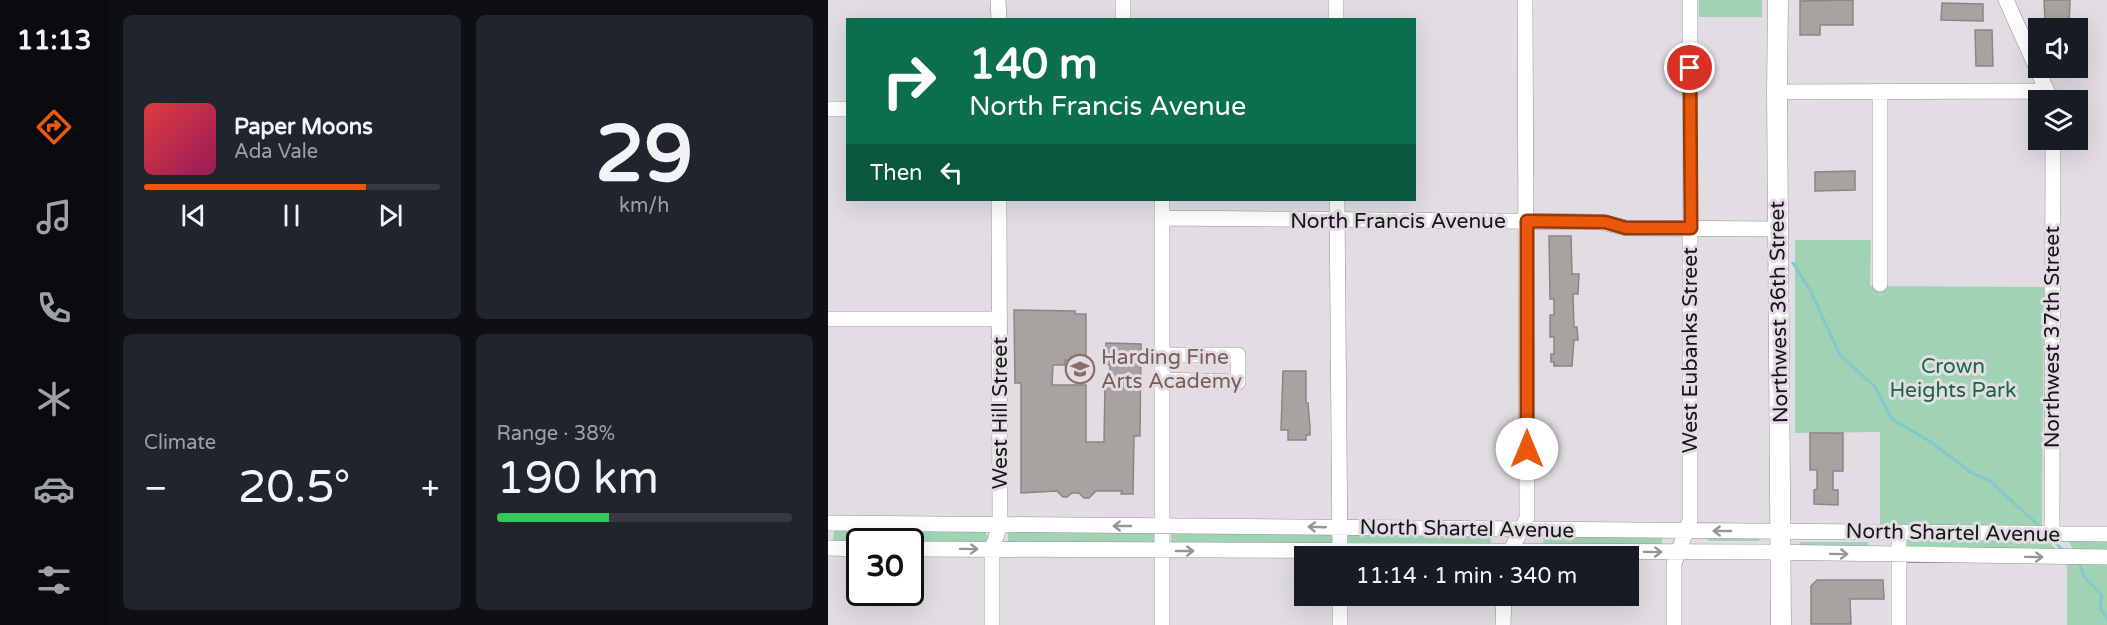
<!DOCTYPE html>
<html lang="en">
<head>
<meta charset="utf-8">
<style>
  :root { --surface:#171b24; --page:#20242c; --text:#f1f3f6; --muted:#9ea1a6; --line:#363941; --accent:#ea580c }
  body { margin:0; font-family:"Varela Round",sans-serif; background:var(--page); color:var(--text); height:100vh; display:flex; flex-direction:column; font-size:22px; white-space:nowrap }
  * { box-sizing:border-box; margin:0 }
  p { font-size:20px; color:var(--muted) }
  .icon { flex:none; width:33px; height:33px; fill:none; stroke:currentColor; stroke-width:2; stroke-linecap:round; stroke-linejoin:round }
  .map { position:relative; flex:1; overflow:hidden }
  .sheet { display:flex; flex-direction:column; gap:15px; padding:15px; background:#0d0f14; width:720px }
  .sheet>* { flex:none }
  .hud { position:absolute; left:18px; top:18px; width:570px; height:183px; border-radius:0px; box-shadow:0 6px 24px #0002; background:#0b6e4f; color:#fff; overflow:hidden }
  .controls { position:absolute; left:1200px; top:18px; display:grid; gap:12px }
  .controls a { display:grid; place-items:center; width:60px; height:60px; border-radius:0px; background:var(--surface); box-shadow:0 6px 24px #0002; font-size:30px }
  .speed { position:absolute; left:18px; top:528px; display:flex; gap:12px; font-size:30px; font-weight:700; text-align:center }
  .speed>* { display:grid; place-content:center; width:78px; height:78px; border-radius:50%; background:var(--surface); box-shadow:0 6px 24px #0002; line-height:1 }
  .speed .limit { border:3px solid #111; border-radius:9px; background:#fff; color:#111 }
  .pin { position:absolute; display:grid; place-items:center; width:51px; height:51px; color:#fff; margin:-26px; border:3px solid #fff; border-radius:50%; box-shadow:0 2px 6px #0007 }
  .me { position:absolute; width:66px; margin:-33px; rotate:0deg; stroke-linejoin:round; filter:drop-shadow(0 0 4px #0008) }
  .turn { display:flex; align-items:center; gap:21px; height:126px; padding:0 24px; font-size:27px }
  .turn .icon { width:78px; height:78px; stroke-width:2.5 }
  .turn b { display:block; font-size:42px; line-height:51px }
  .then { display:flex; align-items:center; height:57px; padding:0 24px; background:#0003; gap:12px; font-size:22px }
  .big { font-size:45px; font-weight:600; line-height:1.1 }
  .sheet .card { flex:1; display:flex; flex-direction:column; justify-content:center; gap:9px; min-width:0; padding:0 21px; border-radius:9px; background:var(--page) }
  .sheet .dial { align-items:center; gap:0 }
  .dial b { font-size:78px; line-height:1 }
  .song { display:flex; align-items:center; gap:18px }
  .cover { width:72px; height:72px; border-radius:9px; background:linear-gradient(135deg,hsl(0 70% 55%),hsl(330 70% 35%)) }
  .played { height:6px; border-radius:3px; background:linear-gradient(90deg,var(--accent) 75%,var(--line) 75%) }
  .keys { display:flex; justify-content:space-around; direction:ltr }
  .heat { display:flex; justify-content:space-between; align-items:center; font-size:33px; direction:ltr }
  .charge { height:9px; border-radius:4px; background:linear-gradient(90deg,#34c759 38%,var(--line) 0) }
  .sheet .tiles { flex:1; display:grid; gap:15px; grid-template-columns:repeat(2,1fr) }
  .trip { position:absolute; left:466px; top:546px; width:345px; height:60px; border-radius:0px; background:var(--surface); box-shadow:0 6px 24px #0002; font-weight:600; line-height:60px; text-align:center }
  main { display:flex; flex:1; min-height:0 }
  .dock { display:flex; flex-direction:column; width:108px; justify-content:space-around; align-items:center; background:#090b0e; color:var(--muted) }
  .dock .icon { width:42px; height:42px }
  .dock .selected { color:var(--accent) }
  .dock b { font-size:27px; color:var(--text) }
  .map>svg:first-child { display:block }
  .green { fill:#a0d3b3 }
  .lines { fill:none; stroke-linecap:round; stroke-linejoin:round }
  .stream { stroke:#83c9cc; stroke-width:3 }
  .building { fill:#a8a2a1; stroke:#8b8584; stroke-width:1.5 }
  .minor-casing { stroke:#949195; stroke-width:16 }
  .major-casing { stroke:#949195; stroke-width:21 }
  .minor { stroke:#fff; stroke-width:15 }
  .major { stroke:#fff; stroke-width:20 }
  .oneway { stroke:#979697 }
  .route-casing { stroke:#983908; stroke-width:15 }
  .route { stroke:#ea580c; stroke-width:10 }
  .labels { text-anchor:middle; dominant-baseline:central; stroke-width:6; stroke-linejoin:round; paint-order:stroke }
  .street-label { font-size:21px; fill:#171617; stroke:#e1dde2 }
  .education-label { font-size:21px; fill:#785e54; stroke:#e1dde2; text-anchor:start }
  .park-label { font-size:21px; fill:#166840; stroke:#e1dde2 }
</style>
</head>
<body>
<main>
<nav class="dock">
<b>11:13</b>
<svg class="icon selected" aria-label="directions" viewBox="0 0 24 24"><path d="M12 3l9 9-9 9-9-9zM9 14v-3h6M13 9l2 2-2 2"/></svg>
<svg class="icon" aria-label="music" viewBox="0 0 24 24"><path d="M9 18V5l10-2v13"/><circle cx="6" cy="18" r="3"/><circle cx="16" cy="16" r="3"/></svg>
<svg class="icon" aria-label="phone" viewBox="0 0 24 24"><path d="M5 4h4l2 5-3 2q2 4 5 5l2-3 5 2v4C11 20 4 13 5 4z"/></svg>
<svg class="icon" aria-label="climate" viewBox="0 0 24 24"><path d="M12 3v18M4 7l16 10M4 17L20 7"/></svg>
<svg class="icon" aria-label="car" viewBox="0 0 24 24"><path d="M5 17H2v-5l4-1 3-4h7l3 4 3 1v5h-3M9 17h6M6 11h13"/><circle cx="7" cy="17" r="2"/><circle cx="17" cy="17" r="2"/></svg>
<svg class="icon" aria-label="filters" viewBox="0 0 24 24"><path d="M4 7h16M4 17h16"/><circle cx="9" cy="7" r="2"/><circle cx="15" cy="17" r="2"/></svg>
</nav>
<section class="sheet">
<div class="tiles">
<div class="card">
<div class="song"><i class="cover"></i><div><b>Paper Moons</b><p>Ada Vale</p></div></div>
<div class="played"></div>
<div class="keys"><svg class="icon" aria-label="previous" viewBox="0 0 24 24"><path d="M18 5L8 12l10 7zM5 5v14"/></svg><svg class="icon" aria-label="pause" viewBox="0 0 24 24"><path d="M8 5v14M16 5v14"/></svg><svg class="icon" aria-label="next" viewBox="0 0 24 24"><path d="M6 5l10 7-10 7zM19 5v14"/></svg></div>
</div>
<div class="card dial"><b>29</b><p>km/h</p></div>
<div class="card"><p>Climate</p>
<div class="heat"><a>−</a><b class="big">20.5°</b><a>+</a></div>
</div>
<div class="card"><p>Range · 38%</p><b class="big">190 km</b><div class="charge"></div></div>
</div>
</section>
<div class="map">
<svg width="1279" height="625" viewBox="0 0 1279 625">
  <rect width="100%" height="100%" fill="#e1dde2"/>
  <path class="green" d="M871 0H934V17H871Z
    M967 240H1043L1042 286 1216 287 1214 524 1209 528 1052 527V432L967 433Z
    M6 530H156L160 537 157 543 5 541Z
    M180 530 327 531 326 545 180 544Z
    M505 532V546L343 545V533Z
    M519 533 663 536V545L520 546Z
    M716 535 834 536V545L715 544Z
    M878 538H932L931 541H881Z
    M1079 539H1218L1229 550 1079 548 1077 541Z
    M1239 539 1279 540V551L1247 552Z
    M972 542H1039L1041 546 1039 547 971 546Z
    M1239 563 1279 564V625H1239Z"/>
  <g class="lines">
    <path class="stream" d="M965 263 983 292 1012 355 1047 387 1064 419 1103 442 1144 473 1162 481 1210 525
      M1223 539 1235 550
      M1252 566 1257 578 1274 595 1272 607 1279 620"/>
  </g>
  <path class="building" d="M1025 0V25H992V35H972V1Z
    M1216 0H1242L1241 28 1219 27V19H1217Z
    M1114 3 1155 4V21L1113 20Z
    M1147 30H1164L1165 66H1148Z
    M1027 171V190L987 191V172Z
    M721 236H743L744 274H751L750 294H745L746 327H749L750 340H746L744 366H726V362H723V354H726V337H722V315H726V299H722Z
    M186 310 247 311V314H258V361L237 360V365H225L224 385H258V442H276L277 385H282V365L277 364 278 343 313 344 312 436H306L305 494H293L294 491H268L261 498H256L251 493H244L239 497H235L229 491 193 493V383H187Z
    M455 371H478V403H480L482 427V435H478V440H460V430H453Z
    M982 433H1015V471H1005V490H1010V505L986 504V490L989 489V470H982Z
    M989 580H1055L1056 599H1022L1023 624H983V586Z"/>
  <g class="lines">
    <g class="minor-casing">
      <path id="minor" d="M170 0 171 20
        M295 0V20
        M508 0V20
        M1178 0 1223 100
        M1052 91V284
        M949 92 1209 91 1218 88
        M0 109H20
        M334 200V625
        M509 200 512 556
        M334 218 773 222 798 228 950 229
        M0 319H171
        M334 355H410V382L334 380
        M0 523 1279 534
        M1224 534 1225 140
        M0 548 32 549
        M82 549 939 552 1279 557
        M680 556 699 518 697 0
        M512 596V625
        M164 625V549L172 525 171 200
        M675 625 676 596
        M846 625V564L862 520V0
        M1071 625V532"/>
    </g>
    <g class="major-casing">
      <path id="major" d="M950 0 949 92 953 625"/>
    </g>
    <use href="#minor" class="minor"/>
    <use href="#major" class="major"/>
  </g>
  <defs><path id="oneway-shaft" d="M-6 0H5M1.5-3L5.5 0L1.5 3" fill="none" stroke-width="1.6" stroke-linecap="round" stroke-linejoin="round" transform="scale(1.5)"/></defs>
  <g class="oneway">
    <use href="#oneway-shaft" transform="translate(294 526) rotate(-180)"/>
    <use href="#oneway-shaft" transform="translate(489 527) rotate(-178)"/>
    <use href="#oneway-shaft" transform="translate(894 531) rotate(-180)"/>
    <use href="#oneway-shaft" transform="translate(141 549) rotate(1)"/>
    <use href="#oneway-shaft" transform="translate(357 551)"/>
    <use href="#oneway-shaft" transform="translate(825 552) rotate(1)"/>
    <use href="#oneway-shaft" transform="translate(1011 554) rotate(1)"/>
    <use href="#oneway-shaft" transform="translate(1206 557) rotate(1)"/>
  </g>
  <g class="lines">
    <g class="route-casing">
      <path id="route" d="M699 449V221L777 222 798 228H863L862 68"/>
    </g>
    <use href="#route" class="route"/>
  </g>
  <defs>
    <g id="school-ring" transform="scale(1.5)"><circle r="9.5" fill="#e1dde2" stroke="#8d6e63" stroke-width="1.5"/><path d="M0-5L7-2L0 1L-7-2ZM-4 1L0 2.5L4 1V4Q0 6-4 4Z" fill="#8d6e63"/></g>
  </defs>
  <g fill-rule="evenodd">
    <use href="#school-ring" x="252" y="369"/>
  </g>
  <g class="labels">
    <g class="street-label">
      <text x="570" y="221">North Francis Avenue</text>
      <text transform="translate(951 312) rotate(-91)">Northwest 36th Street</text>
      <text transform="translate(1224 337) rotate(-90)">Northwest 37th Street</text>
      <text transform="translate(862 350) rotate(-90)">West Eubanks Street</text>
      <text transform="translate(172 413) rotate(-90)">West Hill Street</text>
      <text transform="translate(639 529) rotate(1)">North Shartel Avenue</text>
      <text transform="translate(1125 533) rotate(1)">North Shartel Avenue</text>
    </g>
    <g class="education-label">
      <text x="273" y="357">Harding Fine<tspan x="273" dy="24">Arts Academy</tspan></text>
    </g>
    <g class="park-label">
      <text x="1125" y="366">Crown<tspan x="1125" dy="24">Heights Park</tspan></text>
    </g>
  </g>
</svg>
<div class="controls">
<a><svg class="icon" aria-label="sound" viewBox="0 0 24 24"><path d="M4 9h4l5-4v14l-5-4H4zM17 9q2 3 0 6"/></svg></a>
<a><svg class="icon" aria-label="layers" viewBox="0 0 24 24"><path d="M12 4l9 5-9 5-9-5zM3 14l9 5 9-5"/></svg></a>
</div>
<div class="speed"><div class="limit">30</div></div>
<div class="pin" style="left:862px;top:68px;background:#d93025"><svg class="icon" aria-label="arrive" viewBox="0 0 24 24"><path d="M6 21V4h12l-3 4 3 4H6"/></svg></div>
<svg class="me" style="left:699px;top:449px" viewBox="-20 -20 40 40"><circle r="19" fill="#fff"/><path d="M0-13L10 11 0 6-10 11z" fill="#ea580c"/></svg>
<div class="trip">11:14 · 1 min · 340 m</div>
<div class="hud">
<div class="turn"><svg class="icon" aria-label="right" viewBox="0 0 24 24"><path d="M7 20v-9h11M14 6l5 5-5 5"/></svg><div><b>140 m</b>North Francis Avenue</div></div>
<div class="then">Then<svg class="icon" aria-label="left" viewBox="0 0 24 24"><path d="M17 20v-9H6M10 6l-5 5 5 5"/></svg></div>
</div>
</div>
</main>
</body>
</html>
